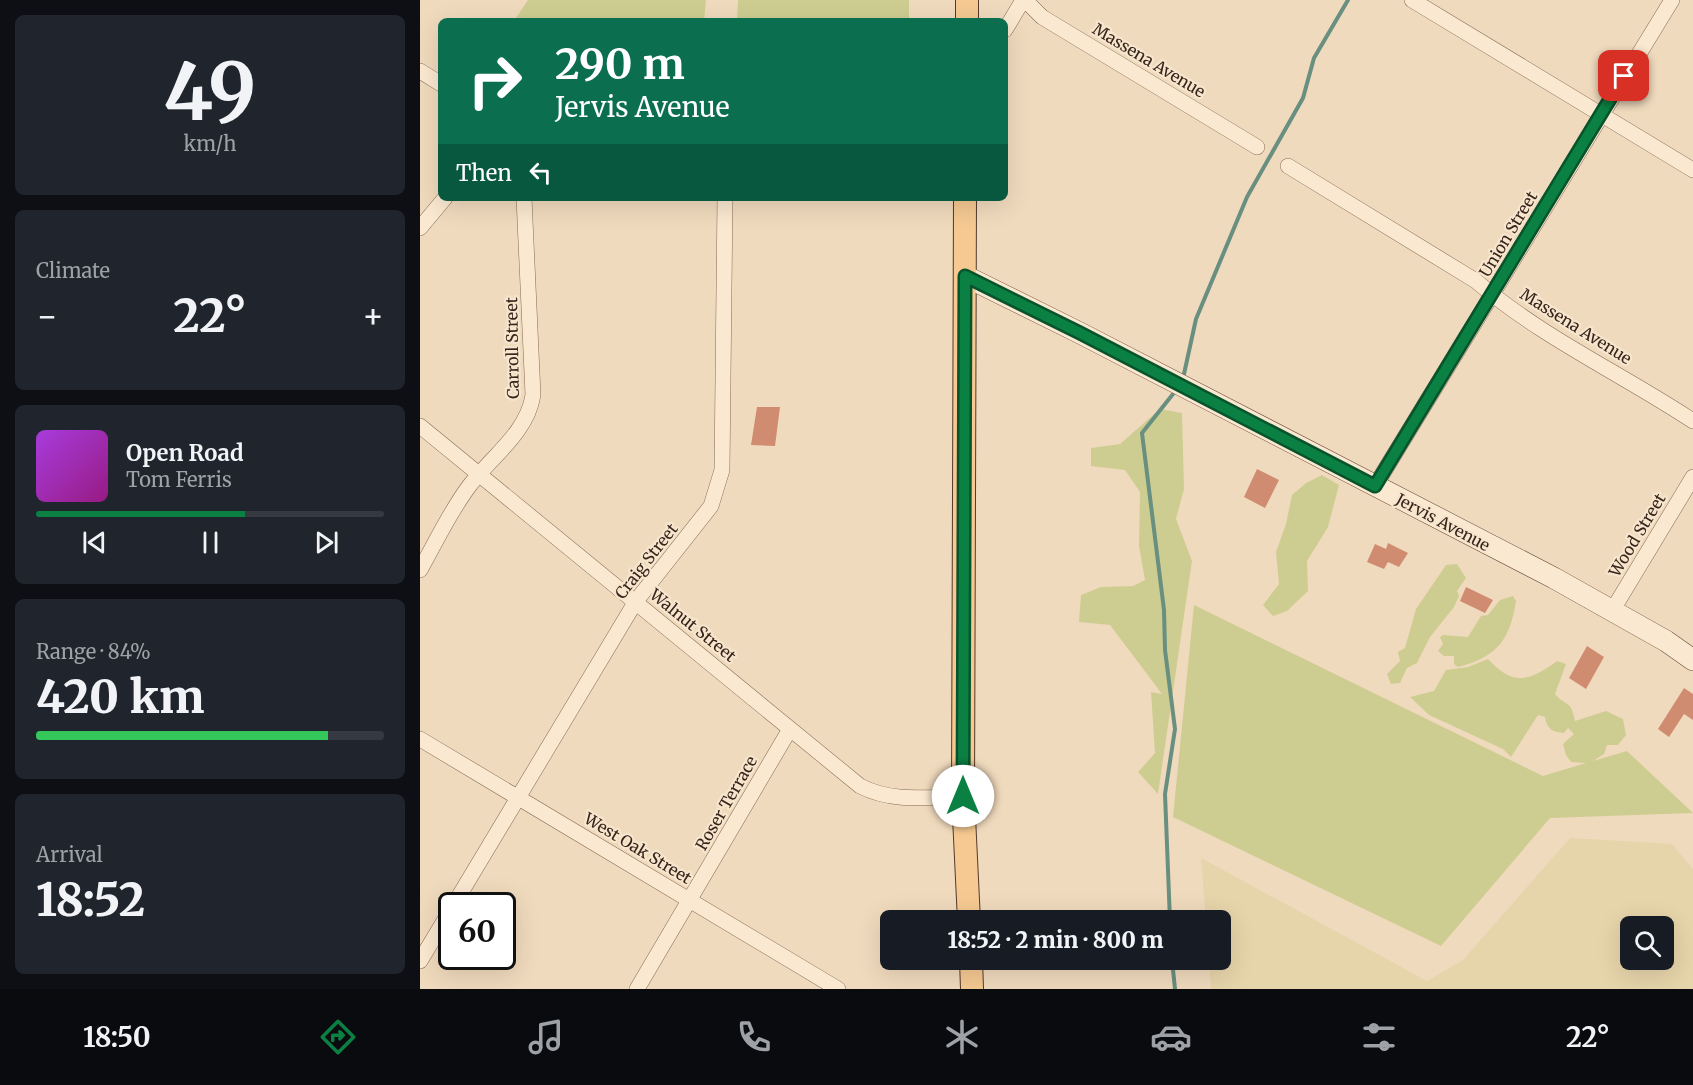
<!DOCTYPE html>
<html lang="en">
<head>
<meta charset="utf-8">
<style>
  :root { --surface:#171b24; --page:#20242c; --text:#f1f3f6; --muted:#9ea1a6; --line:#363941; --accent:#0b8043 }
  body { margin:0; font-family:Merriweather,serif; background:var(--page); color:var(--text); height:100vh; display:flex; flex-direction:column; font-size:22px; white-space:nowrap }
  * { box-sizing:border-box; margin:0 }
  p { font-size:20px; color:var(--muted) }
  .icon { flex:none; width:33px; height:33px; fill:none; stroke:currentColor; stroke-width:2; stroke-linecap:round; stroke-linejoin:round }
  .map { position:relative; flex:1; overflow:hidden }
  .panel { display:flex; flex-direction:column; gap:15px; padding:15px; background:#0d0f14; width:420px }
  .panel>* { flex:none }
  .banner { position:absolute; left:18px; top:18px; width:570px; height:183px; border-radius:9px; box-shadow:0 6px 24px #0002; background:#0b6e4f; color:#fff; overflow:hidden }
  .controls { position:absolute; left:1200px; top:916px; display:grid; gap:12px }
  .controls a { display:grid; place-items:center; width:54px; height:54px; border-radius:9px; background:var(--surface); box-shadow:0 6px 24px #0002; font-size:30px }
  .speed { position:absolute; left:18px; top:892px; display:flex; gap:12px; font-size:30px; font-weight:700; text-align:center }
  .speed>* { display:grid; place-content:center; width:78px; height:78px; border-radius:50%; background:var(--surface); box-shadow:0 6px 24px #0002; line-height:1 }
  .speed .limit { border:3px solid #111; border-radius:9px; background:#fff; color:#111 }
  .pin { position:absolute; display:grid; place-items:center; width:51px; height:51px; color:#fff; margin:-26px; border-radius:12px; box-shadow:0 3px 9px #0006 }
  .me { position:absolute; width:66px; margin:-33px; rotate:0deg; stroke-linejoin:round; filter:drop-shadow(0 0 4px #0008) }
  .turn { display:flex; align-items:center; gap:21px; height:126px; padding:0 18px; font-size:27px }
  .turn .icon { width:78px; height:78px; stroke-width:2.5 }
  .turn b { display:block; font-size:42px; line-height:51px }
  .then { display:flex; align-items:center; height:57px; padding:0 18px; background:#0003; gap:12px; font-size:22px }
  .big { font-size:45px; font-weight:800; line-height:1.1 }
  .panel .card { flex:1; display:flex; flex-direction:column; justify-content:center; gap:9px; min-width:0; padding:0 21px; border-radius:9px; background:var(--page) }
  .panel .dial { align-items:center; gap:0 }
  .dial b { font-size:78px; line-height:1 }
  .song { display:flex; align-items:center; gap:18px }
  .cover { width:72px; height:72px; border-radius:9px; background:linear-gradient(135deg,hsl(280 70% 55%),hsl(310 70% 35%)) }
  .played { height:6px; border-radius:3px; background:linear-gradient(90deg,var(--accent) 60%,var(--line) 60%) }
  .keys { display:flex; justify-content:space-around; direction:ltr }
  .heat { display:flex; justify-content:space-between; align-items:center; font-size:33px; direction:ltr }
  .charge { height:9px; border-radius:4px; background:linear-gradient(90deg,#34c759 84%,var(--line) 0) }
  .trip { position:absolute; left:460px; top:910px; width:351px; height:60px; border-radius:9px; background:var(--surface); box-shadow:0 6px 24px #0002; font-weight:800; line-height:60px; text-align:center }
  .tabs { display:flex; height:96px; justify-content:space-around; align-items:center; background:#090b0e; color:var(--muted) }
  .tabs .icon { width:42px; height:42px }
  .tabs .on { color:var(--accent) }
  .tabs b { font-size:27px; color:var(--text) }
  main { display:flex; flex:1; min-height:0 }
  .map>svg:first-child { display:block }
  .farmland { fill:#e6d4aa; fill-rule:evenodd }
  .green { fill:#cecd91 }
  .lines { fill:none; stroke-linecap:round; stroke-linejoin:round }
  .stream { stroke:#688f80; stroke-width:4 }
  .building { fill:#d08c71 }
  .street-casing { stroke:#886a55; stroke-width:16 }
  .secondary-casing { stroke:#6a4b39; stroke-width:22 }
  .primary-casing { stroke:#55392a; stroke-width:24 }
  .street { stroke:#fae8d0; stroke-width:15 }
  .secondary { stroke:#fae8d0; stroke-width:21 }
  .primary { stroke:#f6c992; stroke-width:22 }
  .route-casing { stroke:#07532c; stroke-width:15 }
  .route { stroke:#0b8043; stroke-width:10 }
  .labels { text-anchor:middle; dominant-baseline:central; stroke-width:4.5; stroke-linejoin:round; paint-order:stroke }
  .street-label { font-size:16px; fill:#37251b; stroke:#f7e5cd }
</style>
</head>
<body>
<main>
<section class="panel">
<div class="card dial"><b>49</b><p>km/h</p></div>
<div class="card"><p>Climate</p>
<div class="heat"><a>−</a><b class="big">22°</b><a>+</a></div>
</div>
<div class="card">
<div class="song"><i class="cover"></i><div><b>Open Road</b><p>Tom Ferris</p></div></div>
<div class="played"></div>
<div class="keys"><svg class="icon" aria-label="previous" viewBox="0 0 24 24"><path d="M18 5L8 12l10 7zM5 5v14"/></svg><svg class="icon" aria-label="pause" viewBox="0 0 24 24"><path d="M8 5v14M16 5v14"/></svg><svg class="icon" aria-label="next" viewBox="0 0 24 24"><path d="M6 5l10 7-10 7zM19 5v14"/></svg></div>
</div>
<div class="card"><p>Range · 84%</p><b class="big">420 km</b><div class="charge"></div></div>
<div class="card"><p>Arrival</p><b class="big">18:52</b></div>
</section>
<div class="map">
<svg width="1273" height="989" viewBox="0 0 1273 989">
  <rect width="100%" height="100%" fill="#f0dabd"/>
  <path class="farmland" d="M1150 838 1252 844 1273 869V989H791L789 960H801V921H786L781 858 1007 981 1043 960ZM1210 927H1244V960H1210Z"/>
  <path class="green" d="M108 0H286L284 21H94Z
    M318 0H489V21H317Z
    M740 409 762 413 764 489 756 519 772 561 738 794 718 772 735 753 731 692 742 694 690 625 659 622 661 595 681 587 713 586 725 580 719 546 720 492 705 470 671 466V448L700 444Z
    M902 475 919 485 908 527 887 561 888 591 867 611 853 616 843 605 859 584 856 552 866 524 872 495 886 483Z
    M1037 564 1046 578 1037 591 1039 596 1034 607 1010 637 997 663 987 668 980 683 971 684 967 674 980 661 978 652 985 648 996 609 1026 565Z
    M1093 596 1096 601C1090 640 1077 657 1038 667L1034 664V656H1024L1018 651 1023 644 1020 637 1023 635 1048 637 1061 616 1068 615 1080 600Z
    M774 605 1123 776 1166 763 1151 762 1146 755 1143 744 1154 734 1148 728 1144 733C1132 732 1127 729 1125 717L1118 715 1091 757 1083 749 1009 715 990 697 1014 691 1026 670 1048 667 1068 659C1093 686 1108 682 1137 661L1146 664 1135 694C1146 707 1151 699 1155 721L1186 711 1203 719 1206 735 1198 745H1187L1184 754 1173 761 1207 751 1273 813 1130 818 1021 946 753 817Z"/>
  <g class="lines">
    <path class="stream" d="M764 374 776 319 827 197 883 98 894 58 928 0
      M750 921 745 794 755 729 745 650 744 610 722 433 753 394
      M752 960 755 989"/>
  </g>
  <path class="building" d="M337 407H360L355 446 331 445Z
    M837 469 859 480 845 508 824 497Z
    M968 543 988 553 979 567 968 562 964 569 947 562 955 544 966 549Z
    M1046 587 1073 600 1065 613 1040 601Z
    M1167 646 1184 657 1166 689 1149 678Z
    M1264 688 1273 694V720L1264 714 1249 737 1238 729Z"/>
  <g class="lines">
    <g class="street-casing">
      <path id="street" d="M605 0 622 17 837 147
        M992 0 1273 170
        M585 30 603 0
        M0 71 21 84
        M868 166 1056 281C1121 337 1202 374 1273 421
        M0 228 25 198
        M0 426 440 786C473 803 507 797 543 796
        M955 486 1252 0
        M0 570C16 542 30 511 50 485 72 456 107 433 113 395L104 198
        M1192 611 1273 477
        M0 739 418 989
        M33 906 216 601 291 506 302 470 305 198
        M0 961 32 908
        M217 989 370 729"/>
    </g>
    <g class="secondary-casing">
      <path id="secondary" d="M545 276 660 333 1134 578 1246 641 1273 660"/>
    </g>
    <g class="primary-casing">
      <path id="primary" d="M547 21V0
        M545 198 543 796 549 921
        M551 960 552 989"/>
    </g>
    <use href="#street" class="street"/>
    <use href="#secondary" class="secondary"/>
    <use href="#primary" class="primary"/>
  </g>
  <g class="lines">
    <g class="route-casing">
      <path id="route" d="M543 796 545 276 660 333 955 486 1204 76"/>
    </g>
    <use href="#route" class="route"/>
  </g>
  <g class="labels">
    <g class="street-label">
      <text transform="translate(729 60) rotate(31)">Massena Avenue</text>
      <text transform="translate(1088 234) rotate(-59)">Union Street</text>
      <text transform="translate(1156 326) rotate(32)">Massena Avenue</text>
      <text transform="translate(92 348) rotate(-91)">Carroll Street</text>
      <text transform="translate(1023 522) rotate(28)">Jervis Avenue</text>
      <text transform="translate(1217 535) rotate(-59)">Wood Street</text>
      <text transform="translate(226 561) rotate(-52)">Craig Street</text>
      <text transform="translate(273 625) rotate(39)">Walnut Street</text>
      <text transform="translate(306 803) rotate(-60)">Roser Terrace</text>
      <text transform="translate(218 848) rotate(31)">West Oak Street</text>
    </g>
  </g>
</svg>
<div class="controls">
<a><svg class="icon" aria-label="search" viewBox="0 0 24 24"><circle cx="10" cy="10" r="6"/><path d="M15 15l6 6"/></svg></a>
</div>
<div class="speed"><div class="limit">60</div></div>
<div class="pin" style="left:1204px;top:76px;background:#d93025"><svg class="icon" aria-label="arrive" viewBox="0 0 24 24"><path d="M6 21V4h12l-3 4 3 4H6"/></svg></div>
<svg class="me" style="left:543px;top:796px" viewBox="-20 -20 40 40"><circle r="19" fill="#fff"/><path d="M0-13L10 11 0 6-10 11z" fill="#0b8043"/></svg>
<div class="trip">18:52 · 2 min · 800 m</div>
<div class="banner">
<div class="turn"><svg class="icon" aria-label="right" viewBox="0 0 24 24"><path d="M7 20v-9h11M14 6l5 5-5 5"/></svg><div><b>290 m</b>Jervis Avenue</div></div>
<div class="then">Then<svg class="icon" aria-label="left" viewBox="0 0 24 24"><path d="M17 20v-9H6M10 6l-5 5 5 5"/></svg></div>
</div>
</div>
</main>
<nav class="tabs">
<b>18:50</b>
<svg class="icon on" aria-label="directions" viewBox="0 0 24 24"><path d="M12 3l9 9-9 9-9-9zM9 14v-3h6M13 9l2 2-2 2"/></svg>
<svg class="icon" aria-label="music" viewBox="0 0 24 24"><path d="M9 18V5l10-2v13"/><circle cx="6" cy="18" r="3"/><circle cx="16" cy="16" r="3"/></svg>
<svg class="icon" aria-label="phone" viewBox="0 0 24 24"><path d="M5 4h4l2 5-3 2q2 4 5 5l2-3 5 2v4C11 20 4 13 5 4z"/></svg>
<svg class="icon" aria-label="climate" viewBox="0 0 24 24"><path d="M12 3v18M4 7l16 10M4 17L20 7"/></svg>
<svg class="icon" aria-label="car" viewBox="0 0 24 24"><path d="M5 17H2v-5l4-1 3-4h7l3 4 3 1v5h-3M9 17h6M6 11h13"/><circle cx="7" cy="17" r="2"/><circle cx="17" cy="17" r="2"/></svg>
<svg class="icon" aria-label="filters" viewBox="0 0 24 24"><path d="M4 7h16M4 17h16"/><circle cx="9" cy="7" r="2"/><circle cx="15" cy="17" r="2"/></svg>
<b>22°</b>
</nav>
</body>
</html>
